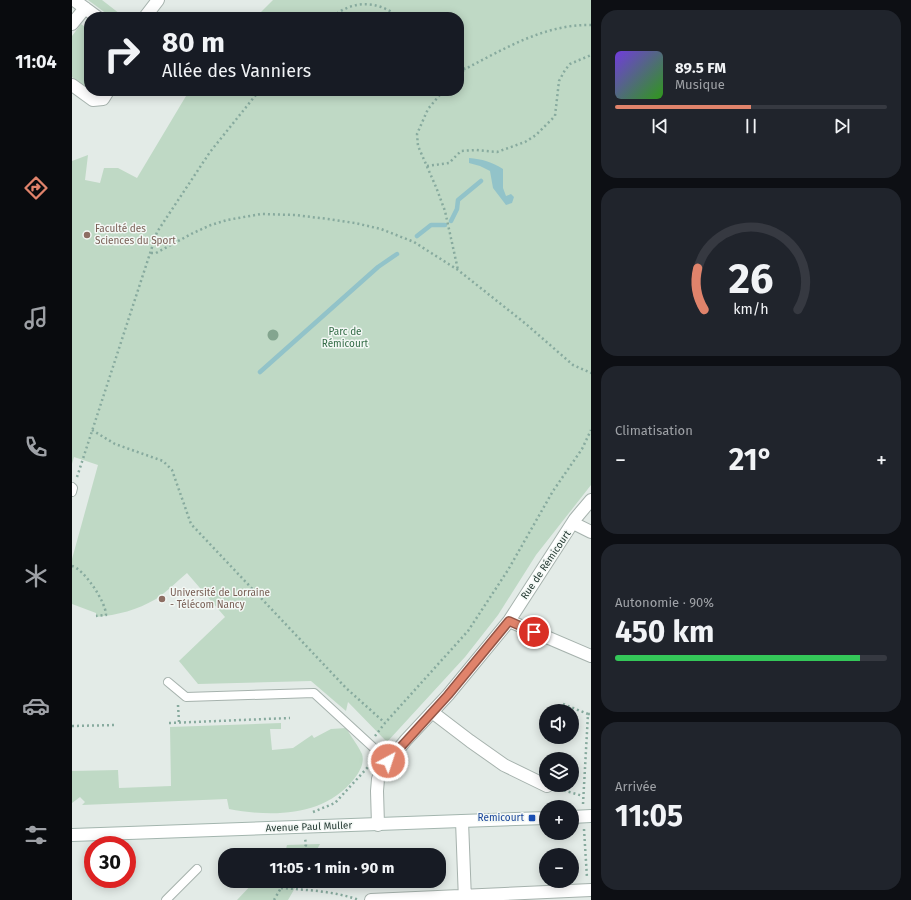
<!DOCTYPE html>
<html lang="fr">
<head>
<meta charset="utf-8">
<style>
  :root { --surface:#171b24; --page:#20242c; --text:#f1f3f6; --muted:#9ea1a6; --line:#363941; --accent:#e0836b }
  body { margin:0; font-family:"Fira Sans",sans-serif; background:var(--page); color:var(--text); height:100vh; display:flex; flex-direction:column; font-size:15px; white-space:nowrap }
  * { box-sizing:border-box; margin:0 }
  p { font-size:13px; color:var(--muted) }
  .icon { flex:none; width:22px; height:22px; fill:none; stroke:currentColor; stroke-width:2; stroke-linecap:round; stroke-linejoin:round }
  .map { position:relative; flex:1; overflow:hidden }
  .drawer { display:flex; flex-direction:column; gap:10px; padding:10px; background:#0d0f14; width:320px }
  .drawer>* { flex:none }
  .hud { position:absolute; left:12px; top:12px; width:380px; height:84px; border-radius:16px; box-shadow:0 2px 10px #0003; background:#171b24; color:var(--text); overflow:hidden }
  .controls { position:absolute; left:467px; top:704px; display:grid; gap:8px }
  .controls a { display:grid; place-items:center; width:40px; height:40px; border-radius:50%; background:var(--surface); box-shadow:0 2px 10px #0003; font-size:20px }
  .speed { position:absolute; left:12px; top:836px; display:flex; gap:8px; font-size:20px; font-weight:700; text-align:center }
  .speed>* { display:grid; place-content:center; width:52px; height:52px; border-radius:50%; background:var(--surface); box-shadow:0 2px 10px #0003; line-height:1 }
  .speed .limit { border:6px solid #d22; background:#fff; color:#111 }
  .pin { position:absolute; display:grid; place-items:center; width:34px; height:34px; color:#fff; margin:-17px; border:2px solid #fff; border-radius:50%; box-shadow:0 1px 4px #0007 }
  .me { position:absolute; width:44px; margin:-22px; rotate:40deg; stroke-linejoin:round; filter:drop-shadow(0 0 3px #0008) }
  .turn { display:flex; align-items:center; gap:14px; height:84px; padding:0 12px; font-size:18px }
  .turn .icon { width:52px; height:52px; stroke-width:2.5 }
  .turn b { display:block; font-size:28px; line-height:34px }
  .big { font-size:30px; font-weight:700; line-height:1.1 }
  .drawer .tile { flex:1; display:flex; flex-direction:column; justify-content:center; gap:6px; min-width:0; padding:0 14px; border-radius:16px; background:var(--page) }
  .drawer .dial { align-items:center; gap:0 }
  .dial svg { height:104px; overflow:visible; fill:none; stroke:var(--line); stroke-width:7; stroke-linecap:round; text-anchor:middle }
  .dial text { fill:var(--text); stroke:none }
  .song { display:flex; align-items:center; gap:12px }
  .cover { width:48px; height:48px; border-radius:6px; background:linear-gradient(135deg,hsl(260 70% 55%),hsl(110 70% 35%)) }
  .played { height:4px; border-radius:2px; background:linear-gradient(90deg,var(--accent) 50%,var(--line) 50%) }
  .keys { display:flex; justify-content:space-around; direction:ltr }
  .heat { display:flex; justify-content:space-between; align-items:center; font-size:22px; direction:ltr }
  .charge { height:6px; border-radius:3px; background:linear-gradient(90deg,#34c759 90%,var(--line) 0) }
  .trip { position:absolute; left:146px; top:848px; width:228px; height:40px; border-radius:16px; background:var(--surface); box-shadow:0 2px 10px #0003; font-weight:700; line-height:40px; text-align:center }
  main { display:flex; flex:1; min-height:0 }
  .tab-bar { display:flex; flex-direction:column; width:72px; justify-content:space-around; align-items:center; background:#090b0e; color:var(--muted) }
  .tab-bar .icon { width:28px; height:28px }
  .tab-bar .selected { color:var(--accent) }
  .tab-bar b { font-size:18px; color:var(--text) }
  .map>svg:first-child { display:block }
  .green { fill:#bfd9c5 }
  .water { fill:#92c3c9 }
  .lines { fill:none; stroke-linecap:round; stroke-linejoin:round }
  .stream { stroke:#92c3c9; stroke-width:4.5 }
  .service-casing { stroke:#a6b2ad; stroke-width:10 }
  .minor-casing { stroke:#a6b2ad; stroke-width:14 }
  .secondary-casing { stroke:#a3b5ae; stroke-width:14 }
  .path { stroke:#87aa9e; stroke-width:2.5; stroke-dasharray:2 3; stroke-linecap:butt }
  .service { stroke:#fff; stroke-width:8 }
  .minor { stroke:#fff; stroke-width:12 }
  .secondary { stroke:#fff; stroke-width:12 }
  .tree { fill:#83a58f }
  .route-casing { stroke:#925546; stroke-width:10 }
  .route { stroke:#e0836b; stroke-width:7 }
  .education-dot { fill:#8d6e63; stroke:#f3f8f5; stroke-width:1.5 }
  .transit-dot { fill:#1a4fb4; stroke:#f3f8f5; stroke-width:1.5 }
  .labels { text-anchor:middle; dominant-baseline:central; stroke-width:3; stroke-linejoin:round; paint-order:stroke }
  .education-label { font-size:10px; fill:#785e54; stroke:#f3f8f5; text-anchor:start }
  .park-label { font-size:10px; fill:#346c47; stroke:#f3f8f5 }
  .street-label { font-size:10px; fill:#253a33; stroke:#f3f8f5 }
  .transit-label { font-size:10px; fill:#164399; stroke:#f3f8f5; text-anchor:end }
</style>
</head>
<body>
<main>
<nav class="tab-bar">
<b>11:04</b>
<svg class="icon selected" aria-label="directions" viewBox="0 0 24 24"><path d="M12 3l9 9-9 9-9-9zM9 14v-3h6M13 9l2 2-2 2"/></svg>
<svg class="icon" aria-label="music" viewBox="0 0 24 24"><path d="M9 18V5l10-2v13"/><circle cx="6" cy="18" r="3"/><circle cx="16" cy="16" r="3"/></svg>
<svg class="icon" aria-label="phone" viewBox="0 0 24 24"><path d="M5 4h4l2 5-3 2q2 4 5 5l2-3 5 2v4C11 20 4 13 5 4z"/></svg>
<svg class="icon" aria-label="climate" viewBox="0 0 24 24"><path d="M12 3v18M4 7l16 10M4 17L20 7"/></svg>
<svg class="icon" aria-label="car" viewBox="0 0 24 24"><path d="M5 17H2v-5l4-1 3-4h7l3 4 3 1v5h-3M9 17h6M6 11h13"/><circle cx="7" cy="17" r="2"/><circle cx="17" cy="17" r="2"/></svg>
<svg class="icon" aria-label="filters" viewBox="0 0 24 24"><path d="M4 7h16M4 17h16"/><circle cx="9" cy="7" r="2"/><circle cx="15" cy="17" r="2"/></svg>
</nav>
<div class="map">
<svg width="519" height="900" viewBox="0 0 519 900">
  <rect width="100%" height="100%" fill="#e3ebe7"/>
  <path class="green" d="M16 0H30L52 17H39Z
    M201 0H519V485L464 555 426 615 393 657 315 742 276 702 274 711 239 681 126 684 107 661 153 617 115 573C105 581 95 592 84 599 65 610 46 615 24 617V613L0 604V559L26 465 2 457 0 464V161L16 155 13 180 28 183 32 168H46L65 178 117 91H387V17H184Z
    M9 24 17 30V90L0 77V36Z
    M209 723V729H198L200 750 221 748 240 735 242 738 259 729 274 728C278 735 287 747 290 754 293 763 287 773 282 779 252 817 200 817 157 809L155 799 10 805 13 802 8 797 0 803V771L46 770 47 788 99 786 98 727Z
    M248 844 242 855H209L214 849 215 845Z
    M183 881H227L216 900H165Z"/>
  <path class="water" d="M397 158C410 159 420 162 431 169V188L434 196 439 194 442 197 440 203 434 205 421 188 418 171 408 166 397 163Z"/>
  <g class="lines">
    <path class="stream" d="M379 221 385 209 386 200 409 181
      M345 236 359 225H373
      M188 372 306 267 325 254"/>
    <g class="service-casing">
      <path id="service" d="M0 487 1 488 0 492
        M96 682 114 697 242 693 316 761
        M94 900 125 869"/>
    </g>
    <g class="minor-casing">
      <path id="minor" d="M2 0 25 17
        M73 17 86 0
        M0 24 13 8
        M0 85 21 100 31 99 36 91
        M501 523 519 532
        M437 621 519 656
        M360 712 398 741 432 765 475 786
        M390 821 393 900
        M306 825 305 791 306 779 310 769 334 740 376 695 437 621 503 519 519 500
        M299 900 519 890"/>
    </g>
    <g class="secondary-casing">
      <path id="secondary" d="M500 817 519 816
        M0 835 474 818"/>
    </g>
    <path class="path" d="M261 17C279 0 307 0 326 17
      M387 66 393 69C432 49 473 24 519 25
      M387 75 393 69
      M371 91 356 109 345 134 346 146 364 187 373 211 386 270
      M355 166 377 163 389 151 404 150 425 152 453 142 464 135 483 116 487 81 493 70 498 64 519 55
      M79 253H84L121 233 139 225 155 220 189 214 223 215 256 219 283 223 309 229 342 242 386 270 454 324 501 365 519 373
      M20 430 43 444 91 461 100 470 119 524 274 688 313 723
      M5 477 85 232 138 152 187 91
      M0 566C12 569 34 602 34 615L24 616
      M491 704 516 714
      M106 705 107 722
      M97 723 218 718
      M0 726 44 725
      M303 736 313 723 396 631 436 570 481 491 510 449 519 430
      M487 789 511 796
      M511 804 516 714H519
      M241 812 263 803 296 767
      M512 829 515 878
      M228 855 234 845 233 838
      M209 888C235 890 262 891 287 900
      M202 900 213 881"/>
    <use href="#service" class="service"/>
    <use href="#minor" class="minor"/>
    <use href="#secondary" class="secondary"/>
  </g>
  <circle class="tree" cx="201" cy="335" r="5.5"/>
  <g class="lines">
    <g class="route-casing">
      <path id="route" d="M316 761 376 695 437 621 462 632"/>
    </g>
    <use href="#route" class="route"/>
  </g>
  <g class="education-dot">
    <circle cx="15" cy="235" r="4"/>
    <circle cx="90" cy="599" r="4"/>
  </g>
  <rect class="transit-dot" x="456" y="814" width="8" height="8" rx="2"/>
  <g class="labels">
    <g class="education-label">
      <text x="23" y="229">Faculté des<tspan x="23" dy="12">Sciences du Sport</tspan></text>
      <text x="98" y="593">Université de Lorraine<tspan x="98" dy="12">- Télécom Nancy</tspan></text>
    </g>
    <g class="park-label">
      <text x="273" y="332">Parc de<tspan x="273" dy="12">Rémicourt</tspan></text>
    </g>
    <g class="street-label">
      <text transform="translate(474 565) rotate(-56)">Rue de Rémicourt</text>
      <text transform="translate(237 827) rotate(-2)">Avenue Paul Muller</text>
    </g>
    <g class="transit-label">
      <text x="452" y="818">Remicourt</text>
    </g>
  </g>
</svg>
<div class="controls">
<a><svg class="icon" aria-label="sound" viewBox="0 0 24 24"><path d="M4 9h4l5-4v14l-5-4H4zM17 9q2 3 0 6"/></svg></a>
<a><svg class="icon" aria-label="layers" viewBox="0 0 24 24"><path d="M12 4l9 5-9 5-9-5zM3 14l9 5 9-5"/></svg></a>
<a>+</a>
<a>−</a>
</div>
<div class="speed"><div class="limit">30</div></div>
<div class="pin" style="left:462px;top:632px;background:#d93025"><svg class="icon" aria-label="arrive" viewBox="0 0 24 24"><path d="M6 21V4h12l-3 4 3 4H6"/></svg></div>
<svg class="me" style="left:316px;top:761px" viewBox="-20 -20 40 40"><circle r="17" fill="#e0836b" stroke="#fff" stroke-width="3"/><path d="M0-11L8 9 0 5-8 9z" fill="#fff"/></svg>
<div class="trip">11:05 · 1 min · 90 m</div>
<div class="hud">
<div class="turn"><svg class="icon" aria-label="right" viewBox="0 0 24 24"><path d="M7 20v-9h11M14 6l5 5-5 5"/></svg><div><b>80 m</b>Allée des Vanniers</div></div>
</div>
</div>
<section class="drawer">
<div class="tile">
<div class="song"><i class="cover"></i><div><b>89.5 FM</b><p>Musique</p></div></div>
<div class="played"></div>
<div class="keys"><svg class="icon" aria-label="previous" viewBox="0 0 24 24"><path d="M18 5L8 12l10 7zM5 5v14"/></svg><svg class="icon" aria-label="pause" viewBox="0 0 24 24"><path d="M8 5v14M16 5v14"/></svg><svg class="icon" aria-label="next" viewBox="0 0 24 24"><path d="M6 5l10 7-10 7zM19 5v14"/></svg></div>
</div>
<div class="tile dial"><svg viewBox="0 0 100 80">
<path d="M14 69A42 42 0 1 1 86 69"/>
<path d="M14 69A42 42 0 0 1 9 37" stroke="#e0836b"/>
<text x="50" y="56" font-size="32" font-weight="700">26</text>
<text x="50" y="72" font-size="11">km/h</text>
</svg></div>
<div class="tile"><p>Climatisation</p>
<div class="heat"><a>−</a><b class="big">21°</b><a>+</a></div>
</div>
<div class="tile"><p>Autonomie · 90%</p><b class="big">450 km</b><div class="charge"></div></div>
<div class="tile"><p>Arrivée</p><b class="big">11:05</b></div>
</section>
</main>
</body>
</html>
